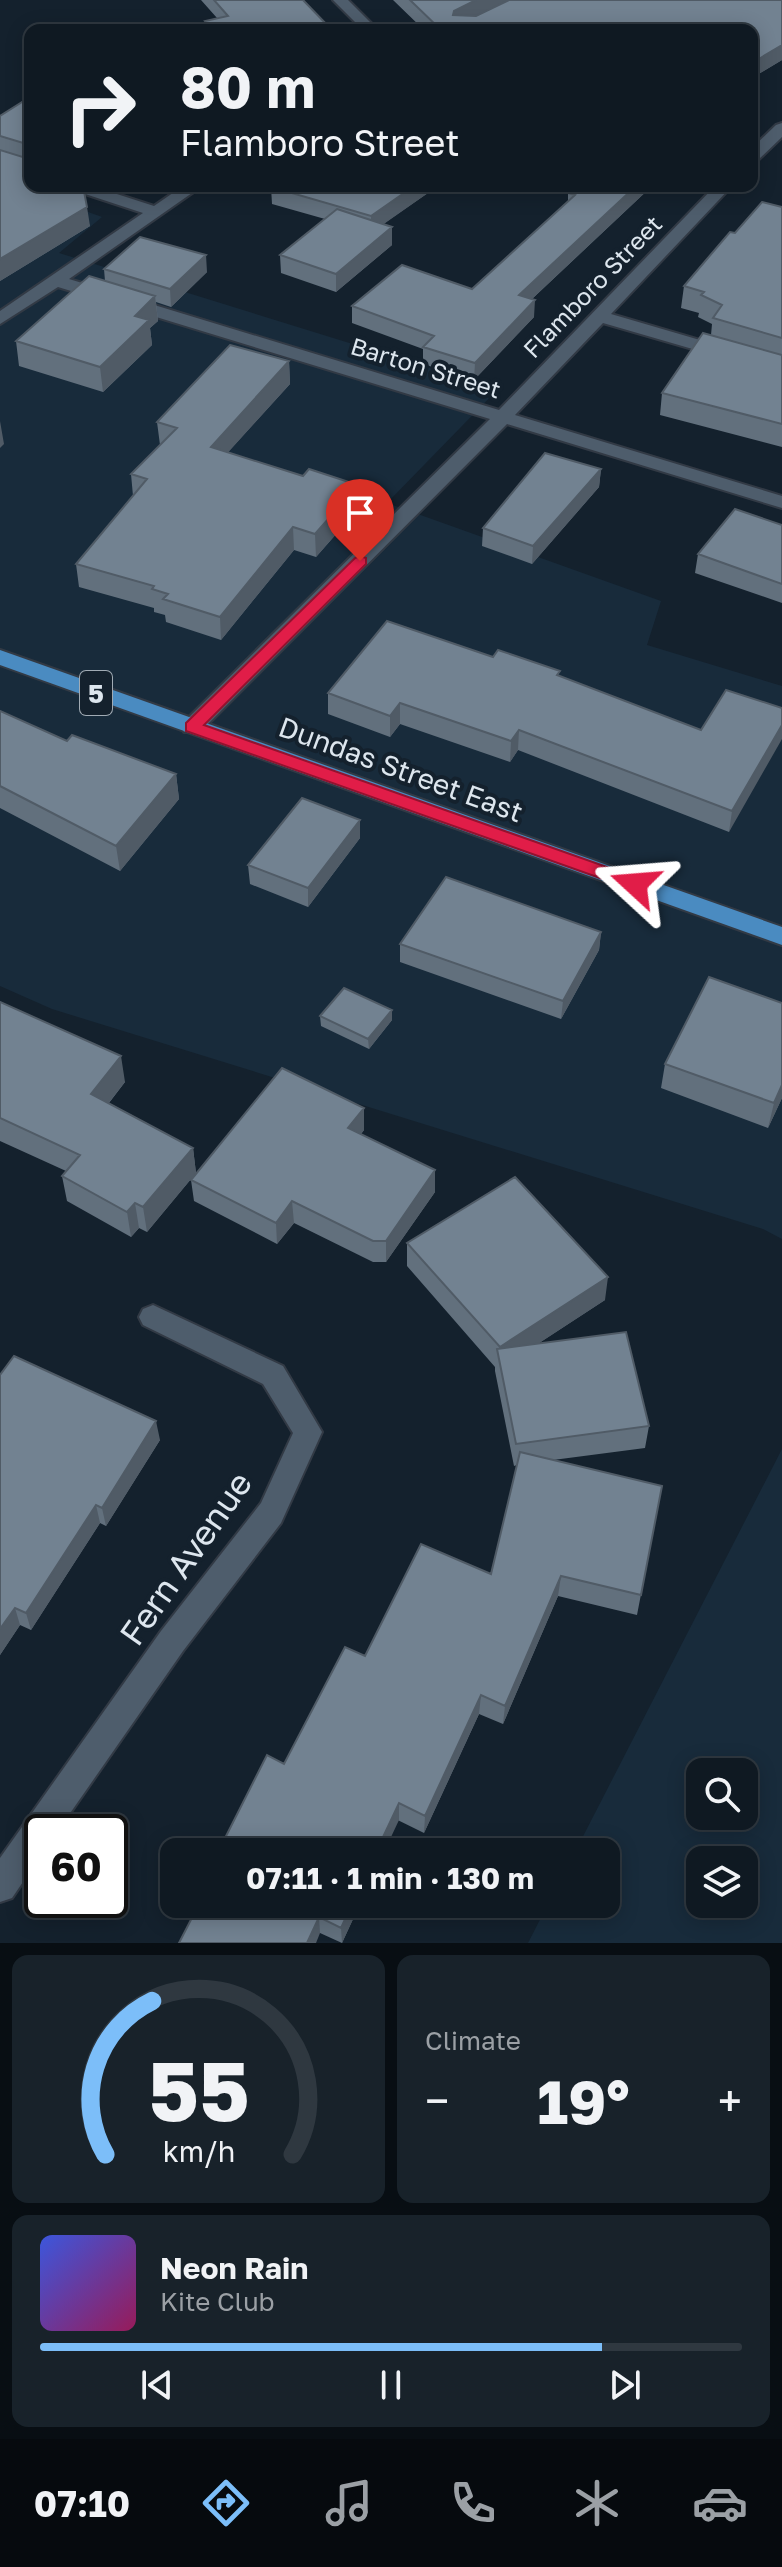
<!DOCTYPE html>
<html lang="en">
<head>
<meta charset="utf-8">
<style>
  :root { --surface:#0f1922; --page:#18222a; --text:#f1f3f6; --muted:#9ba0a5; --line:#2f3840; --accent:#7cbef9 }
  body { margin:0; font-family:"Golos Text",sans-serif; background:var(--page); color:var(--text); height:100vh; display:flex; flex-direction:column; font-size:30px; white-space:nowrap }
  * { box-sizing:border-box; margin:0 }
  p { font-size:26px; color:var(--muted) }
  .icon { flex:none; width:44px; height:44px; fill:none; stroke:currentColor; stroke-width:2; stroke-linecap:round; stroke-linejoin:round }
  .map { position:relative; height:1943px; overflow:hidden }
  .panel { display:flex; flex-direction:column; gap:12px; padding:12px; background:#080e13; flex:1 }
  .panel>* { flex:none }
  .banner { position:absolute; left:24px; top:24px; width:734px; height:168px; border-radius:16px; box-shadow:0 4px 20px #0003,0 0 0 2px var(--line); background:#0f1922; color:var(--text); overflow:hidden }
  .fabs { position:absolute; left:686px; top:1758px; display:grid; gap:16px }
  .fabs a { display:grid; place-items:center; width:72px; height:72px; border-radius:16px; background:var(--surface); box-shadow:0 4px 20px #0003,0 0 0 2px var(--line); font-size:40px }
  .speed { position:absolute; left:24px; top:1814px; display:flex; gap:16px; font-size:40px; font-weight:700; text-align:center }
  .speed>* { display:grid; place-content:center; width:104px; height:104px; border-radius:50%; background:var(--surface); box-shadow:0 4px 20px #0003,0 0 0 2px var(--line); line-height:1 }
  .speed .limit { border:4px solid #111; border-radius:12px; background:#fff; color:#111 }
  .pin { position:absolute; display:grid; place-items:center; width:68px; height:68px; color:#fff; margin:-82px -34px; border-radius:50% 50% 50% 0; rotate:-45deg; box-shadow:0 0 8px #0007 }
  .pin .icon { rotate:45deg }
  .me { position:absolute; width:88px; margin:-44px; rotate:289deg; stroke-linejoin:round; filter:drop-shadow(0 0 6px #0008) }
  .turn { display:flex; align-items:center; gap:28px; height:168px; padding:0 24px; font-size:36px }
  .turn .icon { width:104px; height:104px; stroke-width:2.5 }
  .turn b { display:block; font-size:56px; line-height:68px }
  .big { font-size:60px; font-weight:700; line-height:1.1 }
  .panel .widget { flex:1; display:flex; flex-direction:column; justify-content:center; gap:12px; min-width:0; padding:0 28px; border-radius:16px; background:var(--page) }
  .panel .dial { align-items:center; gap:0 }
  .dial svg { height:208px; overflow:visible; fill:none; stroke:var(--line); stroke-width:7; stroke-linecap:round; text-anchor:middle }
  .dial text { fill:var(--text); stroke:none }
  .song { display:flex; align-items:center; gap:24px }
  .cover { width:96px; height:96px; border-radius:12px; background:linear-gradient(135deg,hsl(230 70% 55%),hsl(330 70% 35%)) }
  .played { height:8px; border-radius:4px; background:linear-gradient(90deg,var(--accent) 80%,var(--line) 80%) }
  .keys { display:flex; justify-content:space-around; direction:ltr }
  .heat { display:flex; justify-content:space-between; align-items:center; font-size:44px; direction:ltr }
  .panel .tiles { flex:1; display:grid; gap:12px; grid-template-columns:1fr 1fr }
  .widget:last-child { grid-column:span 2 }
  .trip { position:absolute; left:160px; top:1838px; width:460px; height:80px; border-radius:16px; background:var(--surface); box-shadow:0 4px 20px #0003,0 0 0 2px var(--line); font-weight:700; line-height:80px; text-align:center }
  .menu { display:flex; height:128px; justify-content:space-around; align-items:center; background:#060a0e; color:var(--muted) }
  .menu .icon { width:56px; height:56px }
  .menu .on { color:var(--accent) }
  .menu b { font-size:36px; color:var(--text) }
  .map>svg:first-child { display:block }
  .built { fill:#182b3b; fill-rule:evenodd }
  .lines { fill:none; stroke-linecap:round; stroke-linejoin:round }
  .minor-casing { stroke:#323a45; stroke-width:4 }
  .major-casing { stroke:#323a45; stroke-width:4 }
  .minor { fill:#4e5d6c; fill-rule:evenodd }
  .major { fill:#4a8bc1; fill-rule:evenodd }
  .wall { fill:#62707d }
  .shaded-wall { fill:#505b66 }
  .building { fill:#728291; stroke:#505b66; stroke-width:2 }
  .route { fill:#e11d48; stroke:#92132f; stroke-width:2 }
  .labels { text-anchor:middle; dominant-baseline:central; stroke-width:8; stroke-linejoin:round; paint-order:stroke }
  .far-street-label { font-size:24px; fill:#dde6ee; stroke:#14212d }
  .shield { fill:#14212d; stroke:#a1abb4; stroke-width:2 }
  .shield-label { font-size:26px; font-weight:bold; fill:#dde6ee }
  .street-label { font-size:28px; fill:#dde6ee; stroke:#14212d }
  .near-street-label { font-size:34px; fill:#dde6ee; stroke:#14212d }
</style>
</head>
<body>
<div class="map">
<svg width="782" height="1943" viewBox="0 0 782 1943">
  <rect width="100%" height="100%" fill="#14212d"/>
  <path class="built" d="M0 180 102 217 59 253 498 389 387 503 661 601 647 645 782 686V1239L763 1229 52 1009 0 986Z
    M782 1449V1943H528L548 1904H606V1852H575ZM700 1772H744V1816H700ZM700 1860H744V1904H700Z"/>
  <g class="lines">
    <g class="minor-casing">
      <path id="minor" d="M333 0H348L378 30H363Z
        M782 123V137L758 160 752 162V148L776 125Z
        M68 186H92L154 206 183 186H202L69 279 499 410 715 186H732L611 314 782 364V375L603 323 515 415 782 496V508L507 424 200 732H184L181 727 184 722 490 419 58 287 0 324V311L143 213 70 189Z
        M153 1305 283 1366 322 1432 281 1523 183 1651 57 1832H42V1854L12 1898 0 1902V1858L161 1631 261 1503 293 1433 263 1384 143 1325 139 1317 143 1309Z"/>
    </g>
    <g class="major-casing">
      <path id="major" d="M0 650 782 927V945L0 665Z"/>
    </g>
    <use href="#minor" class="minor"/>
    <use href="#major" class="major"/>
  </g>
  <path class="wall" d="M201 0H303L332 30H205V21L217 18Z
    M393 0H782V60L752 78V30H424Z
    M30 97 90 226 0 281V116Z
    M438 186 383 224 392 245 336 292 281 273 280 255 325 219 272 204 271 187Z
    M652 186 532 299 534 317 474 380 423 364V349L352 323V306L472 289 568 201V193Z
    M782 207V447L660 415 662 393 711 335 712 324 698 317 699 313 681 308 684 286 735 233Z
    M104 269 207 272 171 307 156 302 158 321 150 328 152 345 103 392 19 366 16 341 105 281Z
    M289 361 290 384 228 452 359 508 316 557 294 550 221 640 166 622 165 615 154 612V608L79 587 76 564 133 496 131 474 160 445 157 422Z
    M601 469 599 487 532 564 482 546 483 528Z
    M782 525V603L695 573 698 554Z
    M493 657 560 676 701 730 782 708 729 832 518 750 510 762 400 724 390 737 328 714V693Z
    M0 711 67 741 176 774 179 799 120 871 0 808Z
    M360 820V838L308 907 250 884 248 865Z
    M601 932 599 950 561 1019 400 962V944Z
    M0 1002 125 1082 109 1103 193 1148 196 1173 147 1232 139 1228 131 1237 67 1201 62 1176 66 1171 0 1141Z
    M320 1016 392 1020 369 1049 321 1026Z
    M665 1064 782 1098 768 1128 661 1088Z
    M364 1108V1130L361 1134 435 1192 386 1262H373L294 1223 277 1244 194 1201 191 1180Z
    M407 1243 605 1300 539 1343 649 1426 645 1448 553 1460 662 1486 637 1615 558 1596 503 1724 479 1714 424 1833 284 1764 365 1656 491 1574 517 1465 514 1466 495 1371V1367L407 1266Z
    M0 1375 160 1440 106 1526 100 1523 31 1630 20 1625 0 1655Z
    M199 1904H360L342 1943 320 1933Z"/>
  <path class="shaded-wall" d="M476 0H508L453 30 454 11Z
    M782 45V60L752 78V63Z
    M414 186H438L371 233V216Z
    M636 186H652L518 312 519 295Z
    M87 207 90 226 0 281V259Z
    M392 227V245L336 292V274Z
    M206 255 207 272 171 307 170 289Z
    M155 296 158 321 150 328 152 345 103 392 100 367 135 316Z
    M535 300 534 317 474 380 475 363Z
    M289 361 290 384 213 469 211 447Z
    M0 421 4 444 0 448Z
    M601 469 599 487 532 564 533 546Z
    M358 485 359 508 316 557 315 534Z
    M293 527 294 550 221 640 220 617Z
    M400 703V724L390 737V716Z
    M782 725V739L729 832 732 811Z
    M519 730 518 750 510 762 511 741Z
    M176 774 179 799 120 871 116 846Z
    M360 820V838L308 907V888Z
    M601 932 599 950 561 1019 563 1001Z
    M392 1010V1020L369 1049 368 1039Z
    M121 1056 125 1082 96 1119 91 1094Z
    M782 1085V1098L768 1128 774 1103Z
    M364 1108V1130L349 1150 348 1128Z
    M193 1148 196 1173 147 1232 143 1207Z
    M435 1170V1192L386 1262V1241Z
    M292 1201 294 1223 277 1244 276 1223Z
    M135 1203 139 1228 131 1237 127 1212Z
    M608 1277 605 1300 501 1368 500 1347Z
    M156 1421 160 1440 106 1526 102 1508Z
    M96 1505 100 1523 31 1630 26 1613Z
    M561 1576 558 1596 503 1724 505 1706Z
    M15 1608 20 1625 0 1655V1629Z
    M481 1695 479 1714 424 1833 425 1816Z
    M399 1803V1820L384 1852H376Z
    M352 1904H360L342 1943 341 1928Z
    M319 1917 320 1933 316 1943H307Z"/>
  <path class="building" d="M214 0H303L332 30H213L205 21 228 16Z
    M410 0H476L454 11 453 15 476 16 509 0H782V45L752 63V30H441Z
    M30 97V186H83L87 207 0 259V150L29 159 30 145 0 136V116Z
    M273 186H414L371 216 271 187Z
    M576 186H636L519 295 535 300 475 363 423 347 434 336 352 306 402 265 472 289 575 195 568 193Z
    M762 202 782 207V338L713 318 722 305 701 295 704 292 684 286 730 232 735 233Z
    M337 209 392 227 336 274 280 255Z
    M140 237 206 255 170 289 104 269Z
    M89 276 155 296 135 316 149 320 100 367 16 341Z
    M703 333 782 355V424L662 393Z
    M230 345 289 361 211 447 303 476 309 469 358 485 315 534 293 527 220 617 163 599 168 594 152 589 154 586 76 564 147 479 131 474 177 428 157 422Z
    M545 453 601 469 533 546 483 528Z
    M735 509 782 525V584L698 554Z
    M387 621 493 657 498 650 560 671 557 675 701 730 726 690 782 708V725L732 811 519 730 511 741 400 703 390 716 328 693Z
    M0 711 67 741 72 735 176 774 116 846 0 786Z
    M302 798 360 820 308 888 248 865Z
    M446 877 601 932 563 1001 400 944Z
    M709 977 782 1003V1085L774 1103 665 1064Z
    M344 988 392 1010 368 1039 320 1016Z
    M0 1002 121 1056 91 1094 193 1148 143 1207 135 1203 127 1212 62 1176 80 1155 0 1118Z
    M282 1068 364 1108 348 1128 435 1170 386 1241H373L292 1201 276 1223 191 1180Z
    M515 1177 608 1277 500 1347 407 1243Z
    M626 1332 649 1426 516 1444 497 1349Z
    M14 1356 156 1421 102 1508 96 1505 26 1613 15 1608 0 1629V1375Z
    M520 1452 662 1486 641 1595 561 1576 505 1706 481 1695 425 1816 399 1803 376 1852H218L267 1755 284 1764 345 1647 365 1656 421 1544 491 1574Z
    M199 1904H352L341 1928 319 1917 307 1943H179Z"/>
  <path class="route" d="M360 556 366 558V564L204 725 641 879 643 884 641 888H628L186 731V723L355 558Z"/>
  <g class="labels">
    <g class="far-street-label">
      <text transform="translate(592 286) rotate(-46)">Flamboro Street</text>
      <text transform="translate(426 367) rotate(17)">Barton Street</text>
    </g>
    <rect class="shield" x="80" y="671" width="32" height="44" rx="6"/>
    <g class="shield-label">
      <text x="96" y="693">5</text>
    </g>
    <g class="street-label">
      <text transform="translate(401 769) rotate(20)">Dundas Street East</text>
    </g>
    <g class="near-street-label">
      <text transform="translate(185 1558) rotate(-55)">Fern Avenue</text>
    </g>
  </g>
</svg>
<div class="fabs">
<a><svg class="icon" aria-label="search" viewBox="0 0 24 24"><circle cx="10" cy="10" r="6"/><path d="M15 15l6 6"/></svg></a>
<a><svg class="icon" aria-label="layers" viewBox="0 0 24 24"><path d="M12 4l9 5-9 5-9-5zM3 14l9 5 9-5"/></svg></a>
</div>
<div class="speed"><div class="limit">60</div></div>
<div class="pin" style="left:360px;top:561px;background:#d93025"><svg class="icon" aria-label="arrive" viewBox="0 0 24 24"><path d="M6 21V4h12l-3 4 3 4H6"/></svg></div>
<svg class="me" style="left:635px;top:884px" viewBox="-20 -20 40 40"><path d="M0-17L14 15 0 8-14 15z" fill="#e11d48" stroke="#fff" stroke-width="4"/></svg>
<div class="trip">07:11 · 1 min · 130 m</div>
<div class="banner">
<div class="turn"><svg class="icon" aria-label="right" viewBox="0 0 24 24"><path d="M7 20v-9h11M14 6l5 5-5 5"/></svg><div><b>80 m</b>Flamboro Street</div></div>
</div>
</div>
<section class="panel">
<div class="tiles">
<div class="widget dial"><svg viewBox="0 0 100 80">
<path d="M14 69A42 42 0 1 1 86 69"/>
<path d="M14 69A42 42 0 0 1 32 10" stroke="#7cbef9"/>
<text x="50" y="56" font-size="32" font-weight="700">55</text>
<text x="50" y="72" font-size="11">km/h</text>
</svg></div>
<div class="widget"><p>Climate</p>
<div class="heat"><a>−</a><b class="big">19°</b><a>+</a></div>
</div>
<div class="widget">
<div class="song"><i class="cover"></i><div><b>Neon Rain</b><p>Kite Club</p></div></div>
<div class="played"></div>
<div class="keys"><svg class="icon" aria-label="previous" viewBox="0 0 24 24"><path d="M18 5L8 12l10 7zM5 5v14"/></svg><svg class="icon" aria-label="pause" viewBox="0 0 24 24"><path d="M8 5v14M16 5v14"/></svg><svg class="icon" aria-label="next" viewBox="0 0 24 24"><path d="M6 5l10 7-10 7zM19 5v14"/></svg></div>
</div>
</div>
</section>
<nav class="menu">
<b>07:10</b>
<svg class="icon on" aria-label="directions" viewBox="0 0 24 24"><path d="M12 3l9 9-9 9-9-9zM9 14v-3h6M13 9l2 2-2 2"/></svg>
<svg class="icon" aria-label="music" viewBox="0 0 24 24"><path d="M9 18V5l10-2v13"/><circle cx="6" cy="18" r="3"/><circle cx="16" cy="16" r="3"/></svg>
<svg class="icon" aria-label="phone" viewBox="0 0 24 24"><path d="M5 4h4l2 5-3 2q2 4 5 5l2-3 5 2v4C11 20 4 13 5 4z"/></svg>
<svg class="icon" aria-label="climate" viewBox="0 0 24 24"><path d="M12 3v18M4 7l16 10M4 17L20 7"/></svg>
<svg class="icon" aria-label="car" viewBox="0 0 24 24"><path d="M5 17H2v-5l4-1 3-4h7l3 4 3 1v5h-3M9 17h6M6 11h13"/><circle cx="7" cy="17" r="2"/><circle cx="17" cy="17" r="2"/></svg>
</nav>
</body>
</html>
